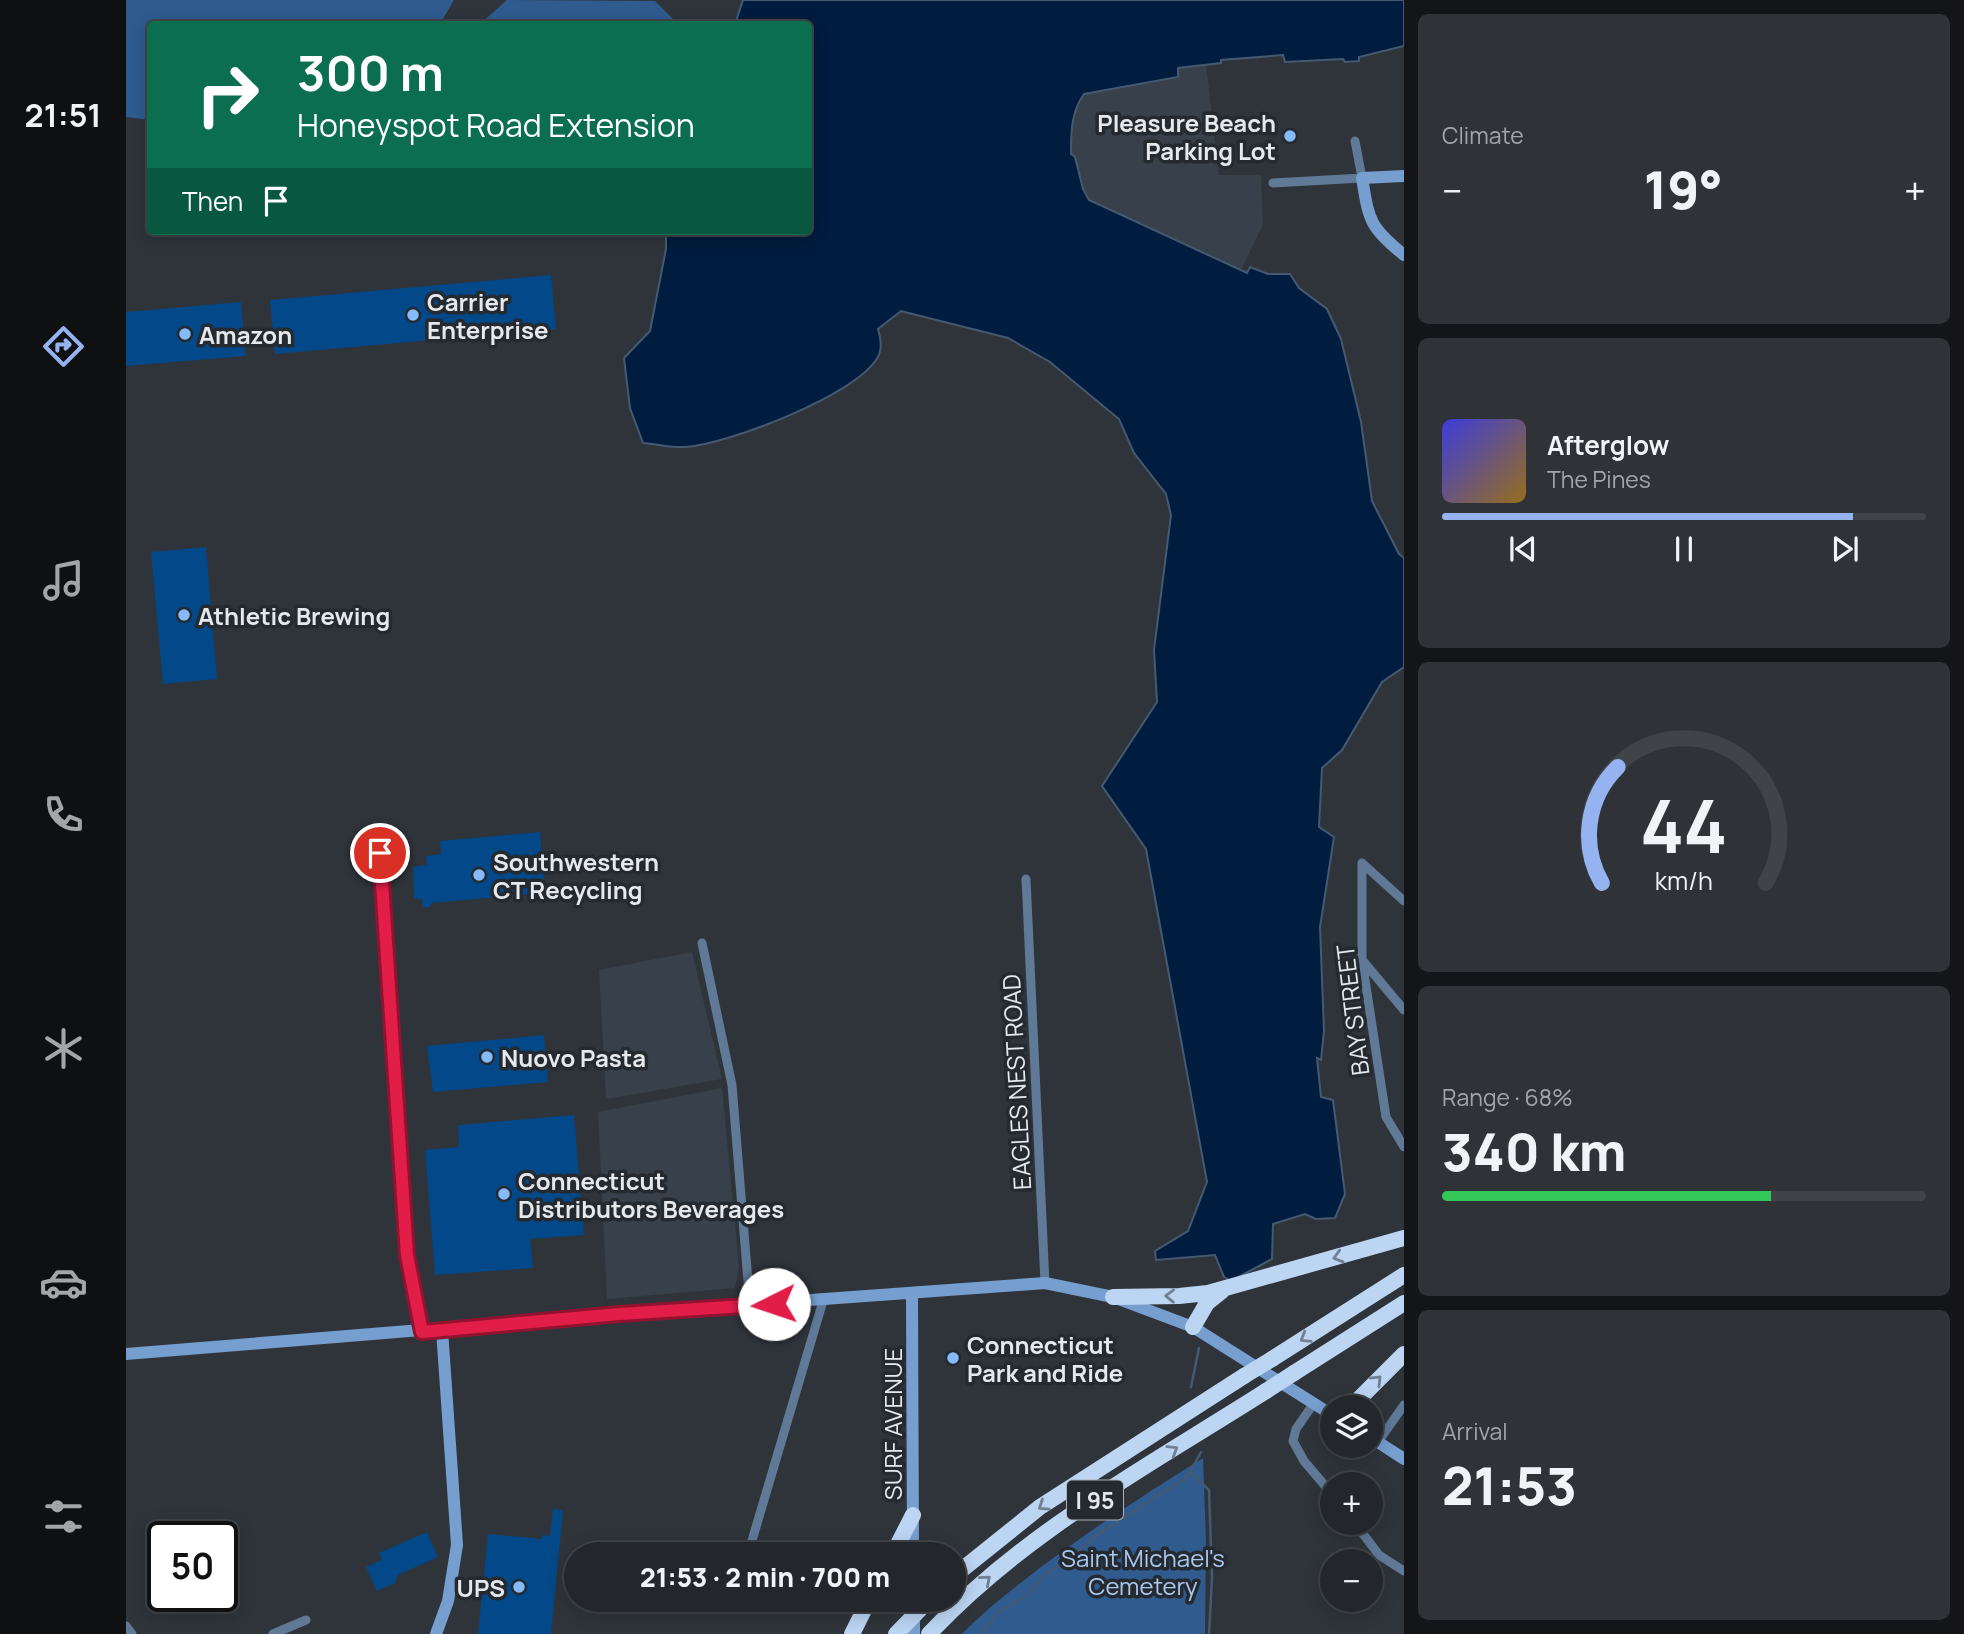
<!DOCTYPE html>
<html lang="en">
<head>
<meta charset="utf-8">
<style>
  :root { --surface:#23272c; --page:#2f3338; --text:#f1f3f6; --muted:#a3a5a9; --line:#404448; --accent:#95b2f1 }
  body { margin:0; font-family:Manrope,sans-serif; background:var(--page); color:var(--text); height:100vh; display:flex; flex-direction:column; font-size:26px; white-space:nowrap }
  * { box-sizing:border-box; margin:0 }
  p { font-size:23px; color:var(--muted) }
  .icon { flex:none; width:38px; height:38px; fill:none; stroke:currentColor; stroke-width:2; stroke-linecap:round; stroke-linejoin:round }
  .map { position:relative; flex:1; overflow:hidden }
  .panel { display:flex; flex-direction:column; gap:14px; padding:14px; background:#131518; width:560px }
  .panel>* { flex:none }
  .top-card { position:absolute; left:21px; top:21px; width:665px; height:214px; border-radius:7px; box-shadow:0 4px 18px #0003,0 0 0 2px var(--line); background:#0b6e4f; color:#fff; overflow:hidden }
  .buttons { position:absolute; left:1194px; top:1395px; display:grid; gap:14px }
  .buttons a { display:grid; place-items:center; width:63px; height:63px; border-radius:50%; background:var(--surface); box-shadow:0 4px 18px #0003,0 0 0 2px var(--line); font-size:35px }
  .speed { position:absolute; left:21px; top:1521px; display:flex; gap:14px; font-size:35px; font-weight:700; text-align:center }
  .speed>* { display:grid; place-content:center; width:91px; height:91px; border-radius:50%; background:var(--surface); box-shadow:0 4px 18px #0003,0 0 0 2px var(--line); line-height:1 }
  .speed .limit { border:4px solid #111; border-radius:10px; background:#fff; color:#111 }
  .pin { position:absolute; display:grid; place-items:center; width:60px; height:60px; color:#fff; margin:-30px; border:4px solid #fff; border-radius:50%; box-shadow:0 2px 7px #0007 }
  .me { position:absolute; width:77px; margin:-38px; rotate:266deg; stroke-linejoin:round; filter:drop-shadow(0 0 5px #0008) }
  .turn { display:flex; align-items:center; gap:24px; height:147px; padding:0 35px; font-size:32px }
  .turn .icon { width:91px; height:91px; stroke-width:2.5 }
  .turn b { display:block; font-size:49px; line-height:60px }
  .then { display:flex; align-items:center; height:66px; padding:0 35px; background:#0003; gap:14px; font-size:26px }
  .big { font-size:52px; font-weight:800; line-height:1.1 }
  .panel .card { flex:1; display:flex; flex-direction:column; justify-content:center; gap:10px; min-width:0; padding:0 24px; border-radius:10px; background:var(--page) }
  .panel .dial { align-items:center; gap:0 }
  .dial svg { height:182px; overflow:visible; fill:none; stroke:var(--line); stroke-width:7; stroke-linecap:round; text-anchor:middle }
  .dial text { fill:var(--text); stroke:none }
  .song { display:flex; align-items:center; gap:21px }
  .cover { width:84px; height:84px; border-radius:10px; background:linear-gradient(135deg,hsl(240 70% 55%),hsl(40 70% 35%)) }
  .played { height:7px; border-radius:4px; background:linear-gradient(90deg,var(--accent) 85%,var(--line) 85%) }
  .keys { display:flex; justify-content:space-around; direction:ltr }
  .heat { display:flex; justify-content:space-between; align-items:center; font-size:38px; direction:ltr }
  .charge { height:10px; border-radius:5px; background:linear-gradient(90deg,#34c759 68%,var(--line) 0) }
  .trip { position:absolute; left:438px; top:1542px; width:402px; height:70px; border-radius:35px; background:var(--surface); box-shadow:0 4px 18px #0003,0 0 0 2px var(--line); font-weight:800; line-height:70px; text-align:center }
  main { display:flex; flex:1; min-height:0 }
  .tab-bar { display:flex; flex-direction:column; width:126px; justify-content:space-around; align-items:center; background:#0e1012; color:var(--muted) }
  .tab-bar .icon { width:49px; height:49px }
  .tab-bar .selected { color:var(--accent) }
  .tab-bar b { font-size:32px; color:var(--text) }
  .map>svg:first-child { display:block }
  .built { fill:#37404b }
  .green { fill:#2f5b8f }
  .water { fill:#001c3e; stroke:#455a72; stroke-width:2 }
  .lines { fill:none; stroke-linecap:round; stroke-linejoin:round }
  .stream { stroke:#455a72; stroke-width:2.5 }
  .building { fill:#034889 }
  .street { stroke:#5f7997; stroke-width:9 }
  .secondary { stroke:#769fcf; stroke-width:12 }
  .highway { stroke:#bcd5f3; stroke-width:16 }
  .highway-bridge { stroke:#bcd5f3; stroke-width:16 }
  .oneway { stroke:#708092 }
  .route-casing { stroke:#92132f; stroke-width:18 }
  .route { stroke:#e11d48; stroke-width:12 }
  .poi-dot { fill:#86bbfb; stroke:#252a31; stroke-width:2.5 }
  .labels { text-anchor:middle; dominant-baseline:central; stroke-width:7; stroke-linejoin:round; paint-order:stroke }
  .shield { fill:#252a31; stroke:#abb0b5; stroke-width:2 }
  .shield-label { font-size:23px; font-weight:bold; fill:#e5e9ed }
  .poi-label { font-size:24px; font-weight:bold; fill:#e5e9ed; stroke:#252a31; text-anchor:start }
  .street-label { font-size:24px; fill:#e5e9ed; stroke:#252a31 }
  .park-label { font-size:24px; fill:#a9c8ed; stroke:#252a31 }
</style>
</head>
<body>
<main>
<nav class="tab-bar">
<b>21:51</b>
<svg class="icon selected" aria-label="directions" viewBox="0 0 24 24"><path d="M12 3l9 9-9 9-9-9zM9 14v-3h6M13 9l2 2-2 2"/></svg>
<svg class="icon" aria-label="music" viewBox="0 0 24 24"><path d="M9 18V5l10-2v13"/><circle cx="6" cy="18" r="3"/><circle cx="16" cy="16" r="3"/></svg>
<svg class="icon" aria-label="phone" viewBox="0 0 24 24"><path d="M5 4h4l2 5-3 2q2 4 5 5l2-3 5 2v4C11 20 4 13 5 4z"/></svg>
<svg class="icon" aria-label="climate" viewBox="0 0 24 24"><path d="M12 3v18M4 7l16 10M4 17L20 7"/></svg>
<svg class="icon" aria-label="car" viewBox="0 0 24 24"><path d="M5 17H2v-5l4-1 3-4h7l3 4 3 1v5h-3M9 17h6M6 11h13"/><circle cx="7" cy="17" r="2"/><circle cx="17" cy="17" r="2"/></svg>
<svg class="icon" aria-label="filters" viewBox="0 0 24 24"><path d="M4 7h16M4 17h16"/><circle cx="9" cy="7" r="2"/><circle cx="15" cy="17" r="2"/></svg>
</nav>
<div class="map">
<svg width="1278" height="1634" viewBox="0 0 1278 1634">
  <rect width="100%" height="100%" fill="#2f343b"/>
  <path class="built" d="M1080 64 1093 175H1135L1137 225 1115 270 963 200 957 189 949 157 945 154V126L951 104 958 94 1053 77 1052 68Z
    M566 952 596 1079 480 1099 473 970Z
    M596 1088 613 1267 609 1288 481 1299 472 1112Z"/>
  <path class="green" d="M0 0H328L314 24H24V120L0 117Z
    M381 0 529 1 552 24H354Z
    M1077 1458 1080 1540 1079 1634H836C860 1609 888 1588 915 1567 967 1528 1021 1493 1077 1458Z"/>
  <path class="water" d="M617 0H1278V46L1233 57V61L1219 62 1217 59 1159 62 1157 55 1095 60V63L1052 68V77L958 94C945 112 945 132 945 154L949 157 957 189 963 200 1121 273 1124 267 1142 274H1164L1173 288 1201 309 1215 339 1235 422 1246 501 1273 554 1278 558V667L1256 682 1216 750 1196 768 1193 827 1208 837 1194 927 1198 1031 1195 1060 1191 1058 1195 1097 1207 1100 1219 1194 1209 1218 1190 1219 1179 1214 1147 1224 1146 1259 1105 1281 1098 1277 1089 1255 1030 1260 1029 1251 1062 1231 1081 1182 1020 849 976 786 1031 702 1028 650 1045 515 1040 494 1008 453 993 419 924 362 882 338 775 311 752 329C755 340 757 350 750 360 725 397 604 443 560 447 546 448 531 444 517 443L504 408 498 358 524 331 540 249V231H682V24H609Z"/>
  <g class="lines">
    <path class="stream" d="M1065 1387 1073 1348
      M1075 1452 1064 1472 1083 1490 1086 1578 1083 1634
      M854 1634 874 1611 899 1597 920 1574 945 1558 972 1534 1057 1480 1064 1472"/>
  </g>
  <path class="building" d="M425 275 430 329 149 354 144 300Z
    M115 302 120 356 0 366V312Z
    M80 547 91 679 37 684 25 552Z
    M414 832 419 893 305 903V907H297L296 900 288 898 287 867 301 865 300 856 315 854 314 841Z
    M418 1035 422 1082 307 1092 301 1046Z
    M448 1115 458 1235 404 1239 407 1268 309 1275 299 1150 333 1147 332 1125Z
    M427 1509 437 1510 425 1634H352L362 1534 416 1539V1535L424 1536Z
    M301 1532 312 1557 272 1575 269 1583 251 1591 240 1567 256 1560 253 1553Z"/>
  <g class="lines">
    <path class="street" d="M1147 183 1236 178 1229 141
      M253 854 281 1255 296 1332
      M1236 863V960L1260 1117 1278 1147
      M1236 863 1278 901
      M900 879 919 1283
      M576 943 606 1085 624 1306
      M1237 961 1278 1010
      M1188 1403 1170 1429 1167 1441 1178 1461 1206 1494
      M1252 1442 1278 1405
      M1228 1522 1253 1555 1278 1571
      M622 1554 697 1301
      M0 1626 6 1634
      M147 1634 180 1620"/>
    <path class="secondary" d="M1278 176 1236 178C1243 220 1243 227 1278 255
      M786 1293 787 1554
      M0 1354 493 1314 919 1283 987 1297 1067 1327 1206 1415
      M1244 1437 1278 1459
      M788 1600V1634
      M310 1634 322 1601 331 1545 316 1330"/>
    <path class="highway" d="M987 1297 1053 1296 1082 1293 1278 1238
      M1067 1327 1081 1303 1096 1291
      M1146 1359 1278 1275
      M1168 1373 1278 1303
      M1225 1407 1278 1354
      M767 1554 787 1515
      M828 1576 914 1507 1118 1376
      M726 1634 743 1600
      M803 1634C898 1532 1024 1465 1140 1391"/>
    <path class="highway-bridge" d="M1118 1376 1146 1359
      M1140 1391 1168 1373
      M770 1634 803 1600"/>
  </g>
  <defs><path id="oneway-chevron" d="M-2-3.5L2.5 0L-2 3.5" fill="none" stroke-width="1.6" stroke-linecap="round" stroke-linejoin="round" transform="scale(1.75)"/></defs>
  <g class="oneway">
    <use href="#oneway-chevron" transform="translate(1212 1257) rotate(164)"/>
    <use href="#oneway-chevron" transform="translate(1044 1296) rotate(-179)"/>
    <use href="#oneway-chevron" transform="translate(1179 1338) rotate(148)"/>
    <use href="#oneway-chevron" transform="translate(1251 1380) rotate(-45)"/>
    <use href="#oneway-chevron" transform="translate(1047 1450) rotate(-32)"/>
    <use href="#oneway-chevron" transform="translate(917 1506) rotate(146)"/>
    <use href="#oneway-chevron" transform="translate(860 1580) rotate(-41)"/>
  </g>
  <g class="lines">
    <g class="route-casing">
      <path id="route" d="M254 853 281 1255 296 1332 493 1314 648 1304"/>
    </g>
    <use href="#route" class="route"/>
  </g>
  <g class="poi-dot">
    <circle cx="1164" cy="136" r="7"/>
    <circle cx="287" cy="315" r="7"/>
    <circle cx="59" cy="334" r="7"/>
    <circle cx="58" cy="615" r="7"/>
    <circle cx="353" cy="875" r="7"/>
    <circle cx="361" cy="1057" r="7"/>
    <circle cx="378" cy="1194" r="7"/>
    <circle cx="827" cy="1358" r="7"/>
    <circle cx="393" cy="1587" r="7"/>
  </g>
  <g class="labels">
    <rect class="shield" x="941" y="1480.5" width="56" height="39" rx="5"/>
    <g class="shield-label">
      <text x="969" y="1500">I 95</text>
    </g>
    <g class="poi-label">
      <text x="1150" y="122" text-anchor="end">Pleasure Beach<tspan x="1150" dy="28">Parking Lot</tspan></text>
      <text x="301" y="301">Carrier<tspan x="301" dy="28">Enterprise</tspan></text>
      <text x="73" y="334">Amazon</text>
      <text x="72" y="615">Athletic Brewing</text>
      <text x="367" y="861">Southwestern<tspan x="367" dy="28">CT Recycling</tspan></text>
      <text x="375" y="1057">Nuovo Pasta</text>
      <text x="392" y="1180">Connecticut<tspan x="392" dy="28">Distributors Beverages</tspan></text>
      <text x="841" y="1344">Connecticut<tspan x="841" dy="28">Park and Ride</tspan></text>
      <text x="379" y="1587" text-anchor="end">UPS</text>
    </g>
    <g class="street-label">
      <text transform="translate(1226 1010) rotate(-97)">BAY STREET</text>
      <text transform="translate(890 1082) rotate(-93)">EAGLES NEST ROAD</text>
      <text transform="translate(766 1424) rotate(-90)">SURF AVENUE</text>
    </g>
    <g class="park-label">
      <text x="1017" y="1557">Saint Michael's<tspan x="1017" dy="28">Cemetery</tspan></text>
    </g>
  </g>
</svg>
<div class="buttons">
<a><svg class="icon" aria-label="layers" viewBox="0 0 24 24"><path d="M12 4l9 5-9 5-9-5zM3 14l9 5 9-5"/></svg></a>
<a>+</a>
<a>−</a>
</div>
<div class="speed"><div class="limit">50</div></div>
<div class="pin" style="left:254px;top:853px;background:#d93025"><svg class="icon" aria-label="arrive" viewBox="0 0 24 24"><path d="M6 21V4h12l-3 4 3 4H6"/></svg></div>
<svg class="me" style="left:648px;top:1304px" viewBox="-20 -20 40 40"><circle r="19" fill="#fff"/><path d="M0-13L10 11 0 6-10 11z" fill="#e11d48"/></svg>
<div class="trip">21:53 · 2 min · 700 m</div>
<div class="top-card">
<div class="turn"><svg class="icon" aria-label="right" viewBox="0 0 24 24"><path d="M7 20v-9h11M14 6l5 5-5 5"/></svg><div><b>300 m</b>Honeyspot Road Extension</div></div>
<div class="then">Then<svg class="icon" aria-label="arrive" viewBox="0 0 24 24"><path d="M6 21V4h12l-3 4 3 4H6"/></svg></div>
</div>
</div>
<section class="panel">
<div class="card"><p>Climate</p>
<div class="heat"><a>−</a><b class="big">19°</b><a>+</a></div>
</div>
<div class="card">
<div class="song"><i class="cover"></i><div><b>Afterglow</b><p>The Pines</p></div></div>
<div class="played"></div>
<div class="keys"><svg class="icon" aria-label="previous" viewBox="0 0 24 24"><path d="M18 5L8 12l10 7zM5 5v14"/></svg><svg class="icon" aria-label="pause" viewBox="0 0 24 24"><path d="M8 5v14M16 5v14"/></svg><svg class="icon" aria-label="next" viewBox="0 0 24 24"><path d="M6 5l10 7-10 7zM19 5v14"/></svg></div>
</div>
<div class="card dial"><svg viewBox="0 0 100 80">
<path d="M14 69A42 42 0 1 1 86 69"/>
<path d="M14 69A42 42 0 0 1 21 18" stroke="#95b2f1"/>
<text x="50" y="56" font-size="32" font-weight="700">44</text>
<text x="50" y="72" font-size="11">km/h</text>
</svg></div>
<div class="card"><p>Range · 68%</p><b class="big">340 km</b><div class="charge"></div></div>
<div class="card"><p>Arrival</p><b class="big">21:53</b></div>
</section>
</main>
</body>
</html>
